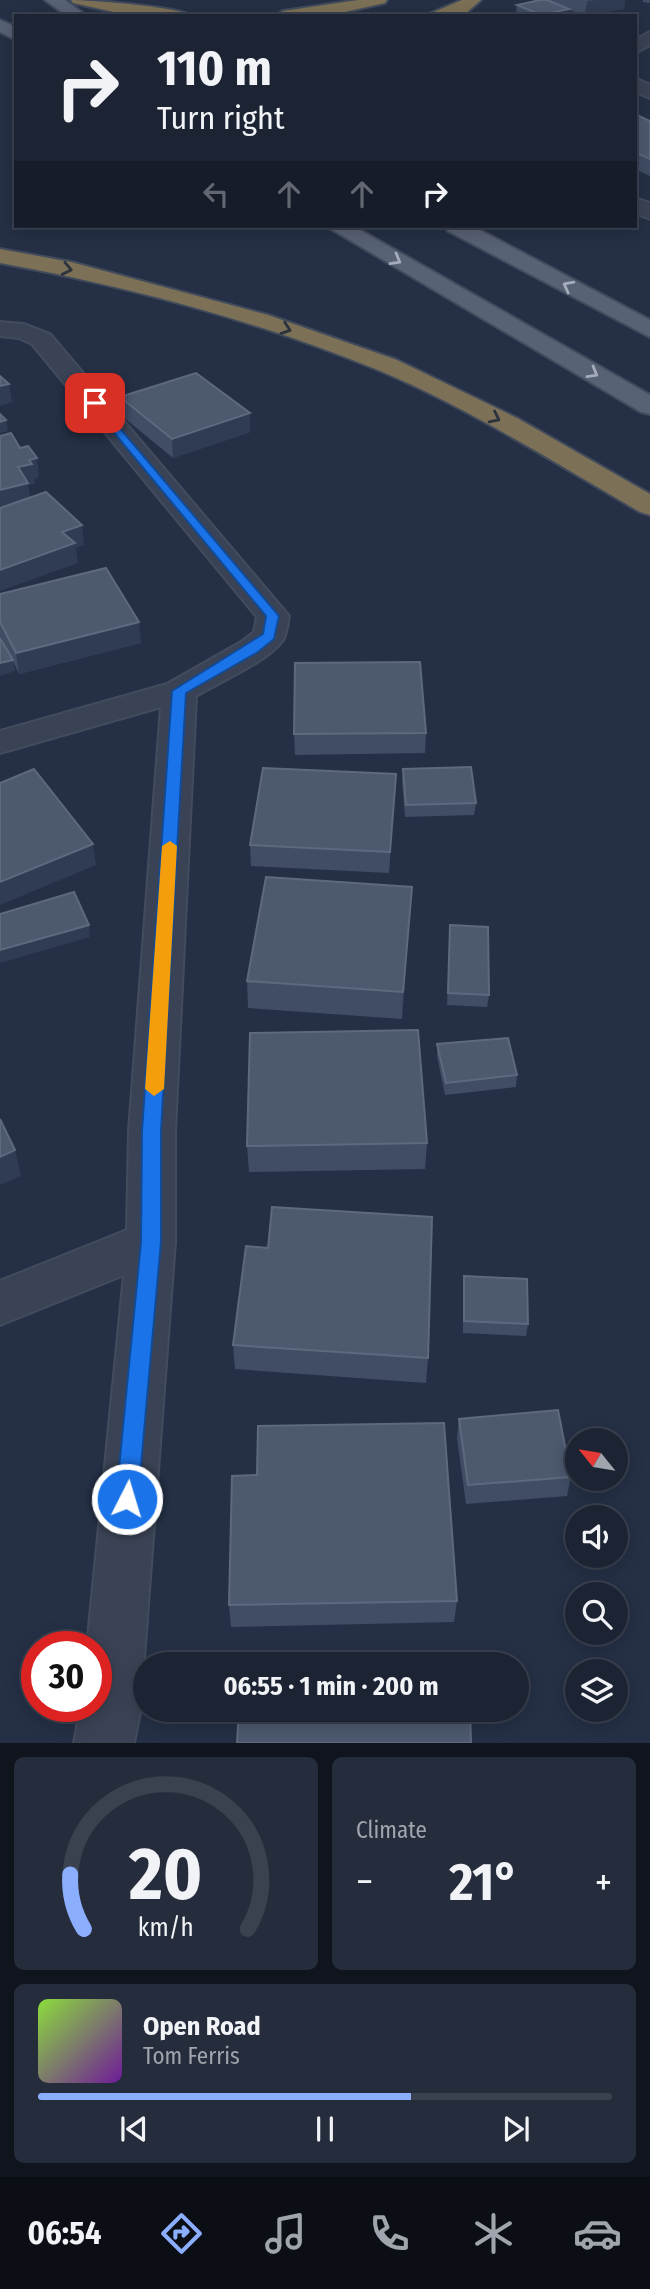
<!DOCTYPE html>
<html lang="en">
<head>
<meta charset="utf-8">
<style>
  :root { --surface:#1c2434; --page:#252c3c; --text:#f1f3f6; --muted:#a0a4ac; --line:#3a414f; --accent:#8caeff }
  body { margin:0; font-family:"Fira Sans Condensed",sans-serif; background:var(--page); color:var(--text); height:100vh; display:flex; flex-direction:column; font-size:26px; white-space:nowrap }
  * { box-sizing:border-box; margin:0 }
  p { font-size:23px; color:var(--muted) }
  .icon { flex:none; width:38px; height:38px; fill:none; stroke:currentColor; stroke-width:2; stroke-linecap:round; stroke-linejoin:round }
  .map { position:relative; height:1743px; overflow:hidden }
  .details { display:flex; flex-direction:column; gap:14px; padding:14px; background:#0f141d; flex:1 }
  .details>* { flex:none }
  .guide { position:absolute; left:14px; top:14px; width:623px; height:214px; border-radius:0px; box-shadow:0 4px 18px #0003,0 0 0 2px var(--line); background:#1c2434; color:var(--text); overflow:hidden }
  .needle { width:46px; rotate:300deg }
  .tools { position:absolute; left:565px; top:1428px; display:grid; gap:14px }
  .tools a { display:grid; place-items:center; width:63px; height:63px; border-radius:50%; background:var(--surface); box-shadow:0 4px 18px #0003,0 0 0 2px var(--line); font-size:35px }
  .speed { position:absolute; left:21px; top:1631px; display:flex; gap:14px; font-size:35px; font-weight:700; text-align:center }
  .speed>* { display:grid; place-content:center; width:91px; height:91px; border-radius:50%; background:var(--surface); box-shadow:0 4px 18px #0003,0 0 0 2px var(--line); line-height:1 }
  .speed .limit { border:10px solid #d22; background:#fff; color:#111 }
  .pin { position:absolute; display:grid; place-items:center; width:60px; height:60px; color:#fff; margin:-30px; border-radius:14px; box-shadow:0 4px 10px #0006 }
  .me { position:absolute; width:77px; margin:-38px; rotate:5deg; stroke-linejoin:round; filter:drop-shadow(0 0 5px #0008) }
  .turn { display:flex; align-items:center; gap:24px; height:147px; padding:0 28px; font-size:32px }
  .turn .icon { width:91px; height:91px; stroke-width:2.5 }
  .turn b { display:block; font-size:49px; line-height:60px }
  .lanes { display:flex; align-items:center; height:66px; padding:0 28px; background:#0003; justify-content:center; gap:35px; direction:ltr }
  .lanes .off { opacity:.35 }
  .big { font-size:52px; font-weight:700; line-height:1.1 }
  .details .tile { flex:1; display:flex; flex-direction:column; justify-content:center; gap:10px; min-width:0; padding:0 24px; border-radius:10px; background:var(--page) }
  .details .dial { align-items:center; gap:0 }
  .dial svg { height:182px; overflow:visible; fill:none; stroke:var(--line); stroke-width:7; stroke-linecap:round; text-anchor:middle }
  .dial text { fill:var(--text); stroke:none }
  .song { display:flex; align-items:center; gap:21px }
  .cover { width:84px; height:84px; border-radius:10px; background:linear-gradient(135deg,hsl(90 70% 55%),hsl(280 70% 35%)) }
  .played { height:7px; border-radius:4px; background:linear-gradient(90deg,var(--accent) 65%,var(--line) 65%) }
  .keys { display:flex; justify-content:space-around; direction:ltr }
  .heat { display:flex; justify-content:space-between; align-items:center; font-size:38px; direction:ltr }
  .details .tiles { flex:1; display:grid; gap:14px; grid-template-columns:1fr 1fr }
  .tile:last-child { grid-column:span 2 }
  .trip { position:absolute; left:133px; top:1652px; width:396px; height:70px; border-radius:35px; background:var(--surface); box-shadow:0 4px 18px #0003,0 0 0 2px var(--line); font-weight:700; line-height:70px; text-align:center }
  .tab-bar { display:flex; height:112px; justify-content:space-around; align-items:center; background:#0b0e15; color:var(--muted) }
  .tab-bar .icon { width:49px; height:49px }
  .tab-bar .on { color:var(--accent) }
  .tab-bar b { font-size:32px; color:var(--text) }
  .map>svg:first-child { display:block }
  .lines { fill:none; stroke-linecap:round; stroke-linejoin:round }
  .minor-casing { stroke:#434c5e; stroke-width:4 }
  .major-casing { stroke:#434c5e; stroke-width:4 }
  .highway-casing { stroke:#414b5c; stroke-width:4 }
  .minor { fill:#3a4355; fill-rule:evenodd }
  .major { fill:#586275; fill-rule:evenodd }
  .highway { fill:#7c7056; fill-rule:evenodd }
  .wall { fill:#404d64 }
  .shaded-wall { fill:#303c53 }
  .building { fill:#4d596f; stroke:#5e697e; stroke-width:2 }
  .oneway { stroke:#a5acbc }
  .oneway2 { stroke:#2c323e }
  .route { fill:#1a73e8; stroke:#114b97; stroke-width:2 }
  .slow { fill:#f59e0b }
</style>
</head>
<body>
<div class="map">
<svg width="650" height="1743" viewBox="0 0 650 1743">
  <rect width="100%" height="100%" fill="#253046"/>
  <g class="lines">
    <g class="minor-casing">
      <path id="minor" d="M650 32V45L635 53V40Z
        M635 78 650 85V98L635 92Z
        M635 198 650 203V219L635 213Z
        M0 322 24 324 50 334 289 616C288 623 287 631 284 638 273 659 217 683 196 696L175 1131V1242L140 1712 134 1743H74L81 1706H96V1647H87L124 1275 0 1325V1281L127 1230 129 1131 161 707 0 753V731L167 684 241 642 254 632 257 617 32 344 19 338 0 336Z"/>
    </g>
    <g class="major-casing">
      <path id="major" d="M45 0H65L87 16H67Z
        M0 20 16 27V40L0 32Z
        M326 226H353L650 395V414L641 412Z
        M445 226H472L650 320V337L448 231Z"/>
    </g>
    <g class="highway-casing">
      <path id="highway" d="M71 0C88 0 183 7 191 16H132L73 3Z
        M358 0H387L385 3 327 16H275L283 11Z
        M462 0H481L465 14 424 16Z
        M0 249 71 262 268 315 397 360 517 418 650 494V515L640 512C555 463 469 408 378 370 258 321 127 286 0 263Z"/>
    </g>
    <use href="#minor" class="minor"/>
    <use href="#major" class="major"/>
    <use href="#highway" class="highway"/>
  </g>
  <path class="wall" d="M540 0H625L624 9 585 15 569 10 568 16H523L516 13 517 5Z
    M643 0H650V3L643 2Z
    M635 115 650 121V176L635 169Z
    M120 397 250 432 173 458 122 416Z
    M0 594 141 643 19 674 13 661 15 671 9 653 0 635Z
    M426 733 425 753 295 755 294 734Z
    M403 769 476 803 474 815 405 817 402 781Z
    M396 774 389 873 251 866 250 845Z
    M410 914 402 1019 248 1008 247 981Z
    M450 925 489 995 487 1007 447 1005Z
    M437 1044 517 1075 516 1087 445 1095 437 1056Z
    M427 1143 425 1169 249 1172 247 1146Z
    M464 1276 528 1324 526 1336 463 1333V1287Z
    M233 1345 428 1358 426 1383 235 1369Z
    M459 1419 571 1477 567 1496 466 1504 457 1438Z
    M457 1601 454 1622 231 1627 229 1605Z"/>
  <path class="shaded-wall" d="M595 0H625L624 9 585 15 587 1Z
    M569 9 568 16H541V15Z
    M9 384 12 402 0 406V386Z
    M250 413V432L173 458 172 439Z
    M6 420 8 431 0 433V422Z
    M37 458 39 477 34 479 35 484 28 485 31 503 0 510V490L18 467 29 460Z
    M82 525 84 545 76 548 78 563 0 591V570L62 532Z
    M139 622 141 643 19 674 16 653Z
    M13 660 15 671 0 676V663Z
    M93 844 96 865 0 905V882Z
    M412 887 410 914 402 1019 403 992Z
    M89 925 90 937 0 963V950Z
    M15 1150 21 1176 0 1185V1157Z"/>
  <path class="building" d="M540 0H547L569 9 541 15 517 5Z
    M635 115H637L650 121V159L635 152Z
    M196 373 250 413 172 439 120 397Z
    M0 376 9 384 0 386Z
    M0 414 6 420 0 422Z
    M11 433 20 448 28 446 37 458 29 460 32 464 18 467 28 483 0 490V436Z
    M46 492 82 525 62 532 75 543 0 570V508Z
    M106 568 139 622 16 653 0 622V594Z
    M0 638 13 660 0 663Z
    M420 662 426 733 294 734 295 663Z
    M471 767 476 803 406 805 403 769Z
    M263 768 396 774 390 852 250 845Z
    M34 769 93 844 0 882V783Z
    M266 877 412 887 403 992 247 981Z
    M74 892 89 925 0 950V914Z
    M450 925 488 927 489 995 448 993Z
    M418 1030 427 1143 247 1146 250 1033Z
    M508 1038 517 1075 446 1083 437 1044Z
    M0 1119 15 1150 0 1157Z
    M272 1207 432 1217 428 1358 233 1345 246 1246 268 1248Z
    M464 1276 527 1279 528 1324 464 1321Z
    M558 1410 571 1477 468 1485 459 1419Z
    M444 1423 457 1601 229 1605 232 1476 257 1475 258 1426Z
    M239 1710H470L471 1743H237Z"/>
  <defs><path id="oneway-chevron" d="M-2-3.5L2.5 0L-2 3.5" fill="none" stroke-width="1.6" stroke-linecap="round" stroke-linejoin="round" transform="scale(1.75)"/></defs>
  <g class="oneway">
    <use href="#oneway-chevron" transform="translate(396 260) rotate(30)"/>
    <use href="#oneway-chevron" transform="translate(568 286) rotate(-152)"/>
    <use href="#oneway-chevron" transform="translate(593 373) rotate(30)"/>
  </g>
  <g class="oneway2">
    <use href="#oneway-chevron" transform="translate(67 269) rotate(12)"/>
    <use href="#oneway-chevron" transform="translate(286 329) rotate(19)"/>
    <use href="#oneway-chevron" transform="translate(495 418) rotate(26)"/>
  </g>
  <path class="route" d="M95 399 279 616 274 639 258 652 186 693 161 1131V1242L138 1499 135 1506 127 1510 119 1506 116 1499 141 1242 142 1131 172 691 263 634 266 616 91 405 89 403Z"/>
  <path class="slow" d="M170 841 177 846 164 1089 154 1096 145 1089 162 846Z"/>
</svg>
<div class="tools">
<a><svg class="needle" viewBox="-14 -14 28 28"><path d="M0-13l5 13h-10z" fill="#e53935"/><path d="M0 13l5-13h-10z" fill="#a0a4ac"/></svg></a>
<a><svg class="icon" aria-label="sound" viewBox="0 0 24 24"><path d="M4 9h4l5-4v14l-5-4H4zM17 9q2 3 0 6"/></svg></a>
<a><svg class="icon" aria-label="search" viewBox="0 0 24 24"><circle cx="10" cy="10" r="6"/><path d="M15 15l6 6"/></svg></a>
<a><svg class="icon" aria-label="layers" viewBox="0 0 24 24"><path d="M12 4l9 5-9 5-9-5zM3 14l9 5 9-5"/></svg></a>
</div>
<div class="speed"><div class="limit">30</div></div>
<div class="pin" style="left:95px;top:403px;background:#d93025"><svg class="icon" aria-label="arrive" viewBox="0 0 24 24"><path d="M6 21V4h12l-3 4 3 4H6"/></svg></div>
<svg class="me" style="left:127px;top:1499px" viewBox="-20 -20 40 40"><circle r="17" fill="#1a73e8" stroke="#fff" stroke-width="3"/><path d="M0-11L8 9 0 5-8 9z" fill="#fff"/></svg>
<div class="trip">06:55 · 1 min · 200 m</div>
<div class="guide">
<div class="turn"><svg class="icon" aria-label="right" viewBox="0 0 24 24"><path d="M7 20v-9h11M14 6l5 5-5 5"/></svg><div><b>110 m</b>Turn right</div></div>
<div class="lanes"><svg class="icon off" aria-label="left" viewBox="0 0 24 24"><path d="M17 20v-9H6M10 6l-5 5 5 5"/></svg><svg class="icon off" aria-label="ahead" viewBox="0 0 24 24"><path d="M12 20V5M6 11l6-6 6 6"/></svg><svg class="icon off" aria-label="ahead" viewBox="0 0 24 24"><path d="M12 20V5M6 11l6-6 6 6"/></svg><svg class="icon" aria-label="right" viewBox="0 0 24 24"><path d="M7 20v-9h11M14 6l5 5-5 5"/></svg></div>
</div>
</div>
<section class="details">
<div class="tiles">
<div class="tile dial"><svg viewBox="0 0 100 80">
<path d="M14 69A42 42 0 1 1 86 69"/>
<path d="M14 69A42 42 0 0 1 8 45" stroke="#8caeff"/>
<text x="50" y="56" font-size="32" font-weight="700">20</text>
<text x="50" y="72" font-size="11">km/h</text>
</svg></div>
<div class="tile"><p>Climate</p>
<div class="heat"><a>−</a><b class="big">21°</b><a>+</a></div>
</div>
<div class="tile">
<div class="song"><i class="cover"></i><div><b>Open Road</b><p>Tom Ferris</p></div></div>
<div class="played"></div>
<div class="keys"><svg class="icon" aria-label="previous" viewBox="0 0 24 24"><path d="M18 5L8 12l10 7zM5 5v14"/></svg><svg class="icon" aria-label="pause" viewBox="0 0 24 24"><path d="M8 5v14M16 5v14"/></svg><svg class="icon" aria-label="next" viewBox="0 0 24 24"><path d="M6 5l10 7-10 7zM19 5v14"/></svg></div>
</div>
</div>
</section>
<nav class="tab-bar">
<b>06:54</b>
<svg class="icon on" aria-label="directions" viewBox="0 0 24 24"><path d="M12 3l9 9-9 9-9-9zM9 14v-3h6M13 9l2 2-2 2"/></svg>
<svg class="icon" aria-label="music" viewBox="0 0 24 24"><path d="M9 18V5l10-2v13"/><circle cx="6" cy="18" r="3"/><circle cx="16" cy="16" r="3"/></svg>
<svg class="icon" aria-label="phone" viewBox="0 0 24 24"><path d="M5 4h4l2 5-3 2q2 4 5 5l2-3 5 2v4C11 20 4 13 5 4z"/></svg>
<svg class="icon" aria-label="climate" viewBox="0 0 24 24"><path d="M12 3v18M4 7l16 10M4 17L20 7"/></svg>
<svg class="icon" aria-label="car" viewBox="0 0 24 24"><path d="M5 17H2v-5l4-1 3-4h7l3 4 3 1v5h-3M9 17h6M6 11h13"/><circle cx="7" cy="17" r="2"/><circle cx="17" cy="17" r="2"/></svg>
</nav>
</body>
</html>
